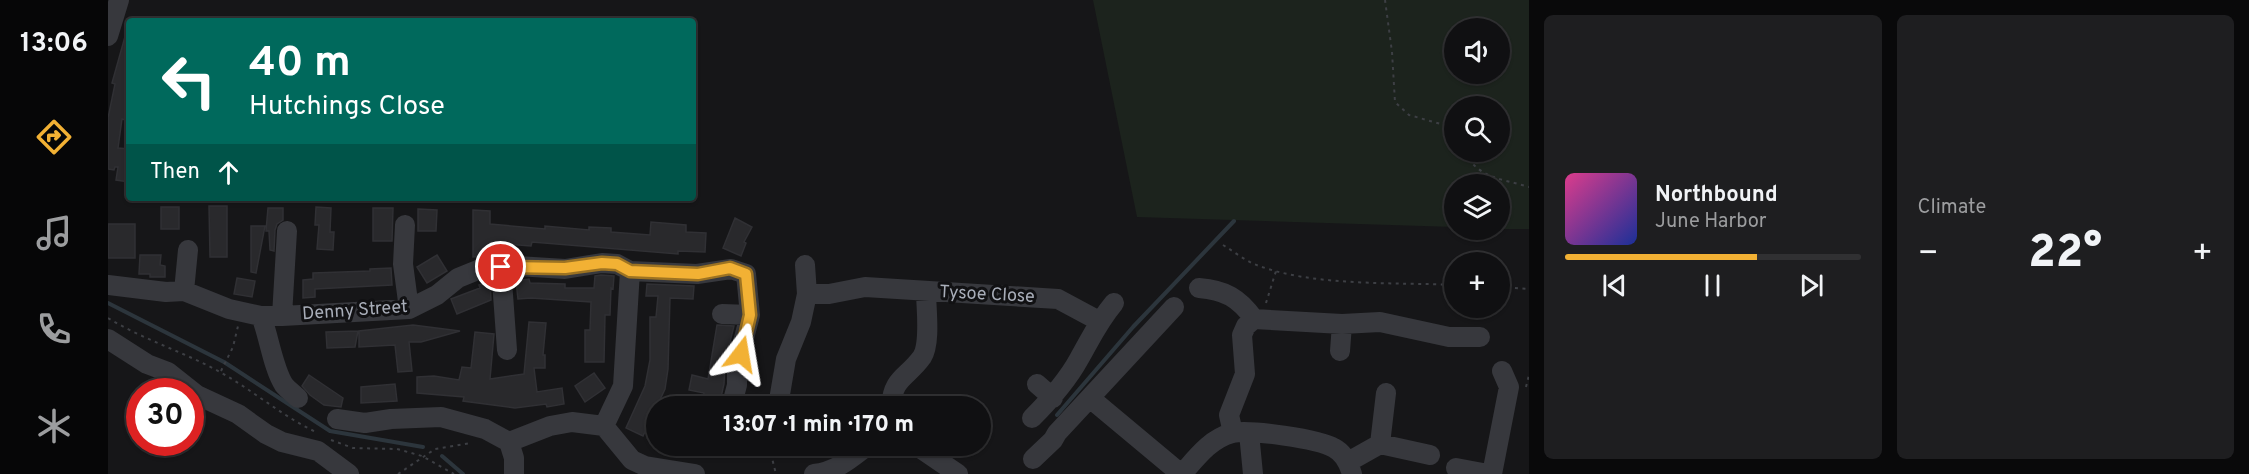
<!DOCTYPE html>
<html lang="en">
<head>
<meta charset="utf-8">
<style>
  :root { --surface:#101012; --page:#1e1e20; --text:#f1f3f6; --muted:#9c9d9f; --line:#303032; --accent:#f2b134 }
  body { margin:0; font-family:Overpass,sans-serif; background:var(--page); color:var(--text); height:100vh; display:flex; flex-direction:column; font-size:22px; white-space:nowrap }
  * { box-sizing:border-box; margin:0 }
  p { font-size:20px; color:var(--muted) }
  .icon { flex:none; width:33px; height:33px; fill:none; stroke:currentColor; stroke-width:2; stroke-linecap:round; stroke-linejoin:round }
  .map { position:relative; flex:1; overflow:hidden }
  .drawer { display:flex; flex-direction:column; gap:15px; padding:15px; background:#09090a; width:720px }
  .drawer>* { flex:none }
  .hud { position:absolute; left:18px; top:18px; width:570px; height:183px; border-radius:6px; box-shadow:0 2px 4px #0004,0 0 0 2px var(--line); background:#00695c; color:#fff; overflow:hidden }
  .tools { position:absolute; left:1336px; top:18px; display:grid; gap:12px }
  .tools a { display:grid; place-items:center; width:66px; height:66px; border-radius:50%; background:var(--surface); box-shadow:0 2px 4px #0004,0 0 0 2px var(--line); font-size:30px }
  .speed { position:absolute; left:18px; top:378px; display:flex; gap:12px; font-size:30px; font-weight:700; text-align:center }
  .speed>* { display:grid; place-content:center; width:78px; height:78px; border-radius:50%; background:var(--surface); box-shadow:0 2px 4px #0004,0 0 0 2px var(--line); line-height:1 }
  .speed .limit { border:9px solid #d22; background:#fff; color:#111 }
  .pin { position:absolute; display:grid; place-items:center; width:51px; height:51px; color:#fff; margin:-26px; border:3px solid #fff; border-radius:50%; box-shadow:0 2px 6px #0007 }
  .me { position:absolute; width:66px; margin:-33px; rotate:14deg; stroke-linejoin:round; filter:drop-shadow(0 0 4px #0008) }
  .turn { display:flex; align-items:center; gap:21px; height:126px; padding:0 24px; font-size:27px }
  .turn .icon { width:78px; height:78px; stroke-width:2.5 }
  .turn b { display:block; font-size:42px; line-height:51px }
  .then { display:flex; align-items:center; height:57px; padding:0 24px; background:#0003; gap:12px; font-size:22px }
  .big { font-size:45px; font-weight:800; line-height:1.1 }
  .drawer .tile { flex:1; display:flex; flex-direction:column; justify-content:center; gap:9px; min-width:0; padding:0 21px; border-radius:9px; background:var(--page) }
  .song { display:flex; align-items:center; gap:18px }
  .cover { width:72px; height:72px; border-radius:9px; background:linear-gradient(135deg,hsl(330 70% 55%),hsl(230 70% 35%)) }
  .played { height:6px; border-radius:3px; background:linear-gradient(90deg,var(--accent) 65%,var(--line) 65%) }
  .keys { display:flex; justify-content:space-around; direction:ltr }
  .heat { display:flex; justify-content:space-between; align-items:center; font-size:33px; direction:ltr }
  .drawer .tiles { flex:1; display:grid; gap:15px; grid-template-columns:repeat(2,1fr) }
  .trip { position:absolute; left:538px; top:396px; width:345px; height:60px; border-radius:30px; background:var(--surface); box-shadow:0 2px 4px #0004,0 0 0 2px var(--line); font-weight:800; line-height:60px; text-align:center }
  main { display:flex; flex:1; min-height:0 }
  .tab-bar { display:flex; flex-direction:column; width:108px; justify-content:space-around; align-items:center; background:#060607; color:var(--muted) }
  .tab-bar .icon { width:42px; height:42px }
  .tab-bar .current { color:var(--accent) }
  .tab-bar b { font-size:27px; color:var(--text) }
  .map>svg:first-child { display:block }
  .green { fill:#1c231d; fill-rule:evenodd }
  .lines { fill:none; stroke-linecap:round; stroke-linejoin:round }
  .stream { stroke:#2c353c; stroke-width:4 }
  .building { fill:#29292c; stroke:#303034; stroke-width:1.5 }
  .path { stroke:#3d3f44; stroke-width:2; stroke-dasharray:3 4.5; stroke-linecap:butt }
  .minor { stroke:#37383d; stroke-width:20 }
  .route-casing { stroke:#9d7322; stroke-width:15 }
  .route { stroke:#f2b134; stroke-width:10 }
  .labels { text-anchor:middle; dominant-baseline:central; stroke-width:6; stroke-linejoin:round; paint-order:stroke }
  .street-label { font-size:18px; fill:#a8adb8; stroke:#111113 }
</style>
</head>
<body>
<main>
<nav class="tab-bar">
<b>13:06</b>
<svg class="icon current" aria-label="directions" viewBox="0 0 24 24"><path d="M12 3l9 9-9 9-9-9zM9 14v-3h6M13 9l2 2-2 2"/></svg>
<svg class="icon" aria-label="music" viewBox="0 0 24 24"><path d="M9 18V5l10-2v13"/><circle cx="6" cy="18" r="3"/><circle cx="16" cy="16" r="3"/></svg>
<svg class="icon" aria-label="phone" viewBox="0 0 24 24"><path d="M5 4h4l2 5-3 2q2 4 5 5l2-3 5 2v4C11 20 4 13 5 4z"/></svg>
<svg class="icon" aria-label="climate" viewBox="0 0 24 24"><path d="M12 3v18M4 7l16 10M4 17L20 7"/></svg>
</nav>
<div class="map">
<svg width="1421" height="474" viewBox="0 0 1421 474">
  <rect width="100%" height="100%" fill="#161618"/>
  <path class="green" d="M985 0H1421V229H1392V184H1347V227L1029 217ZM1347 28H1392V74H1347ZM1347 106H1392V152H1347Z"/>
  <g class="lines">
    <path class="stream" d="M0 303 116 362 222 431 315 447
      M949 415 1025 327 1126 221
      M334 456 355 474"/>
  </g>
  <path class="building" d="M18 33H21V121L14 119 10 148 21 149V182L8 180 10 167H7L6 170 0 169V118L7 84 4 83Z
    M101 206H119V257H102Z
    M53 207H71V229H53Z
    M208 207 223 208 222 232H226L225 250 209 249 211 225H207Z
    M160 208H175V220L169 224 167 230 166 251 162 250 161 231H158Z
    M265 208H285L284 241H265Z
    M310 209 329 210 328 231H310Z
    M365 210 382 211V224L437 229V226L481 230V227L503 228V232L542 235 543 222 578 225V232L598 233 597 252 570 251V254L424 242 423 246 382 243 383 255 365 257Z
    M627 218 644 227 636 242 638 243 633 256 615 248Z
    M0 224H27V258H0Z
    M143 226H157L148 273 143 272Z
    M32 255H53L52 265 57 266V277H42V274H31Z
    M329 255 339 271 319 283 309 267Z
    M283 268 284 285 207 289V297L195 298V280L205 279V273L262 271V269Z
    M493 275 506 276 505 289 503 288 502 315H497L496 362H477V330H482L483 302 423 298 410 299 408 281 421 279 422 283 457 284V288H486L487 276Z
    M129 278 147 281 144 297 126 294Z
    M382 281 383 300 349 314 343 299 372 288 371 285Z
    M539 284 586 286 585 299 562 298 560 369 557 389 535 436 518 428 537 386 542 360V317H548L550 296H538Z
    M421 322 438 323 435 355H437V368H426L429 392 454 388 456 404 439 407 438 404 407 408 355 401 356 397 309 393V377L326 376 351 380 354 367 363 368 367 332 386 334 382 379 416 374Z
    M305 325 352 331 313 342H301L304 371 290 372 287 345 251 347V331Z
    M609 325 626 326 617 362 616 384 611 406H593L596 393 581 390 584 375 600 379Z
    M250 331 247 347 219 348 218 332Z
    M486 373 497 388 477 402 467 386Z
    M201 375 235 398 233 407 216 405 202 395 194 386Z
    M287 384 289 401 253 403V387Z"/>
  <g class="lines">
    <path class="path" d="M1277 0 1284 52 1287 102 1301 115 1347 128
      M1357 152C1369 178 1395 179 1421 187
      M1115 245C1125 251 1135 259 1146 264 1203 287 1286 282 1347 285
      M1392 287 1421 289
      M1158 303 1168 271
      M0 318C36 340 76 352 112 372 146 391 175 417 210 433
      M113 371 125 347 130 326
      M1418 387 1421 375
      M223 440 245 448 289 449 314 456 346 474
      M664 446 663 454 668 474
      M290 474 327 449 363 443"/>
    <path class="minor" d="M0 36 11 0
      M297 225 295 264 301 309
      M393 267 399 350
      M522 271 515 386 496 426 524 460 537 466 587 474
      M0 285 58 292 76 291 121 309 153 316H174L301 309 329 295 350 278 377 267 409 266 457 269 494 263 509 264 522 271 589 274 623 269 638 274 642 315 629 365V385L624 404
      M1091 288C1117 290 1131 298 1146 319
      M76 291 80 250
      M699 294H721L757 287 950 299 991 321
      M614 314 642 315
      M153 316C161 336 165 368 176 385 180 390 186 394 190 398
      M174 316 179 231
      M0 339 39 364 60 372 89 395 130 414 158 434 174 442 210 451 241 474
      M1232 351 1234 324
      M929 384 945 398
      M982 398 1073 474
      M670 406 678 359 693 322 699 294 697 265
      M783 406C785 377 799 378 814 357 823 343 818 308 818 291
      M924 418C942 400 959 381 971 359 983 338 990 322 1006 303
      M229 419 257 423 283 419 333 417 377 429 401 442 442 426 464 422 496 426
      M1125 433 1121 415 1137 374 1134 335 1138 326 1146 319 1234 324 1272 322 1341 337H1372
      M1141 433 1145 474
      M401 442 406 458V474
      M1272 444 1278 393
      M809 446 850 474
      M925 459 945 440 949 433 1066 307
      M1240 462 1272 444 1322 455
      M1348 468 1380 474
      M706 474C729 471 742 459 759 446
      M1074 474C1089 457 1102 439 1124 433 1141 429 1211 439 1226 448 1236 453 1241 464 1244 474
      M1384 474 1401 387 1394 371"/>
  </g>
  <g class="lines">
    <g class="route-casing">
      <path id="route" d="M393 267 457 268 494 263 509 264 522 271 590 274 622 268 638 274 642 315 633 354"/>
    </g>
    <use href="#route" class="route"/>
  </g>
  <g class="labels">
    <g class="street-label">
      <text transform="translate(879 295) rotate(3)">Tysoe Close</text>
      <text transform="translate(247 311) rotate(-4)">Denny Street</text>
    </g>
  </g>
</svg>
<div class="tools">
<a><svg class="icon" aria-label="sound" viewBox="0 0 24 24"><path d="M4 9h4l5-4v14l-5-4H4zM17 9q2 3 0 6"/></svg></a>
<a><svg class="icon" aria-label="search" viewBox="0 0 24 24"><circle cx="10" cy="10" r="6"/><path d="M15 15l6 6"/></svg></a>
<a><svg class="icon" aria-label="layers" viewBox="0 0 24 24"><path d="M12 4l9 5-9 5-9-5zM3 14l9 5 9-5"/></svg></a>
<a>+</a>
</div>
<div class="speed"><div class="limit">30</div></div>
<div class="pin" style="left:393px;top:267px;background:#d93025"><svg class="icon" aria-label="arrive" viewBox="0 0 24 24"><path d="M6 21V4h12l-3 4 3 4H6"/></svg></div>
<svg class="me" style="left:633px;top:354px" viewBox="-20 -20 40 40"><path d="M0-17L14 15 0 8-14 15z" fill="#f2b134" stroke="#fff" stroke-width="4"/></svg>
<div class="trip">13:07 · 1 min · 170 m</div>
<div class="hud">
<div class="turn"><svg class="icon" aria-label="left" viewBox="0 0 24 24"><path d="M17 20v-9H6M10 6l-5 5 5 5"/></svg><div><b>40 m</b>Hutchings Close</div></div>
<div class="then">Then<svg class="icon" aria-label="ahead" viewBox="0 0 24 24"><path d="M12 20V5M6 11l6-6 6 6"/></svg></div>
</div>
</div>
<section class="drawer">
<div class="tiles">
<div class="tile">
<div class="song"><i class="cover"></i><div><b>Northbound</b><p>June Harbor</p></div></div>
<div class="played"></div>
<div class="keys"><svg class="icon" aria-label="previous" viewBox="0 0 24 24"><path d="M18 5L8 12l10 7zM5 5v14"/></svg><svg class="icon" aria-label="pause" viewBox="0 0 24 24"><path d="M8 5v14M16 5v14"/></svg><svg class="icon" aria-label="next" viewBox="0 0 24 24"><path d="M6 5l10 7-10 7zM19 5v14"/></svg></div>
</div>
<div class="tile"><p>Climate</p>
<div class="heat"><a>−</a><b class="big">22°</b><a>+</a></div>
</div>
</div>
</section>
</main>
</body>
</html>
